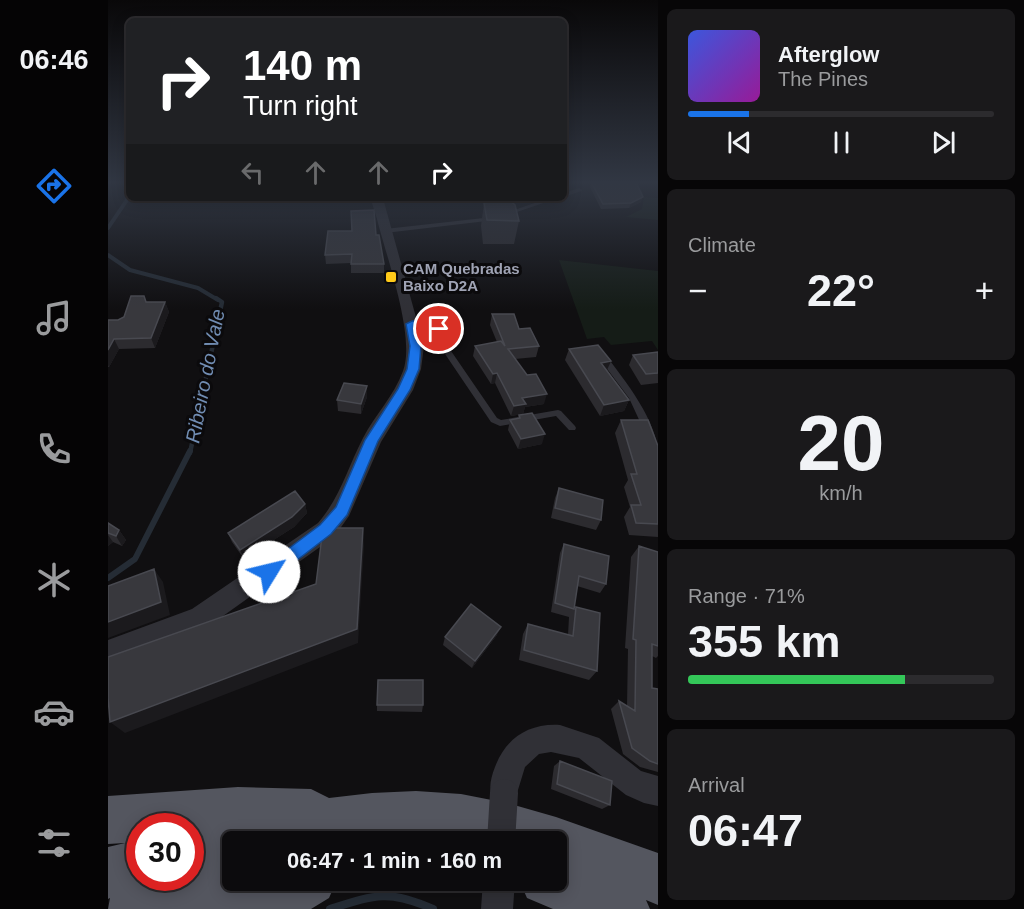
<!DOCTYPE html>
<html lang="en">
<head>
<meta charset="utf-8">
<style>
  :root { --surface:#0c0b0d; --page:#1a191b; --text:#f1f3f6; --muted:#9a9b9d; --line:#2c2b2e; --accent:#1a73e8 }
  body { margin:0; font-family:Helvetica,sans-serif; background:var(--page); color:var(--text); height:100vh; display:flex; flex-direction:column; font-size:22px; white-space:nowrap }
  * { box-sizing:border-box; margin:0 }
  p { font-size:20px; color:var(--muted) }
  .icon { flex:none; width:33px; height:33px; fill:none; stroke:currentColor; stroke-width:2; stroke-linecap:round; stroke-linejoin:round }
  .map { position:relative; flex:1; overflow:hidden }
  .sheet { display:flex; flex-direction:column; gap:9px; padding:9px; background:#070607; width:366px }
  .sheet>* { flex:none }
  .top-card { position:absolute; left:18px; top:18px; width:441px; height:183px; border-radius:9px; box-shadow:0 3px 15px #0003,0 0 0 2px var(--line); background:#202124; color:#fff; overflow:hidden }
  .speed { position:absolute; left:18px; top:813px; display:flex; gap:12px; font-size:30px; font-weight:700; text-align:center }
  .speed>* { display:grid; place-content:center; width:78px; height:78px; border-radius:50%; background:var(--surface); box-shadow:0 3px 15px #0003,0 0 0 2px var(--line); line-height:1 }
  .speed .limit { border:9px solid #d22; background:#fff; color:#111 }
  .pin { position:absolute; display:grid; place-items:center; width:51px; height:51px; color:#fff; margin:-26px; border:3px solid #fff; border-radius:50%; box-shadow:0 2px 6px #0007 }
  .me { position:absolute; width:66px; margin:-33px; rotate:54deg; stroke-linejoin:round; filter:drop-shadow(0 0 4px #0008) }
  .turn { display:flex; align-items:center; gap:21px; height:126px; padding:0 18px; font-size:27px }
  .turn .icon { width:78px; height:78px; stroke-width:2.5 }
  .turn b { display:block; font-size:42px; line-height:51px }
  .lanes { display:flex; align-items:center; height:57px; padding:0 18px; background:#0003; justify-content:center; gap:30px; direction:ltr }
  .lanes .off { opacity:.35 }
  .big { font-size:45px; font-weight:600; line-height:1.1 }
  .sheet .card { flex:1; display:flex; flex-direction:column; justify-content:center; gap:9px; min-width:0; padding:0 21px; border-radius:9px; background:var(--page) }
  .sheet .dial { align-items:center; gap:0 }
  .dial b { font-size:78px; line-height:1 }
  .song { display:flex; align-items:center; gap:18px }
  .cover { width:72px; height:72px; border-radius:9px; background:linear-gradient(135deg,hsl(230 70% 55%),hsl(300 70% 35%)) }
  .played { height:6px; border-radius:3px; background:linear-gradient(90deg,var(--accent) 20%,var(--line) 20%) }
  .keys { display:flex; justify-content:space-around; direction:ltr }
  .heat { display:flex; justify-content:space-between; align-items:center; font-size:33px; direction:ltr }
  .charge { height:9px; border-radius:4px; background:linear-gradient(90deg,#34c759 71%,var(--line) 0) }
  .trip { position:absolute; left:114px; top:831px; width:345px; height:60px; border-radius:9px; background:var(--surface); box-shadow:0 3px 15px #0003,0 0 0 2px var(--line); font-weight:600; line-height:60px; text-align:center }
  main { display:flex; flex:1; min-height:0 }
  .menu { display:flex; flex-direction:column; width:108px; justify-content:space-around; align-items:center; background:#050405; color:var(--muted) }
  .menu .icon { width:42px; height:42px }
  .menu .current { color:var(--accent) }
  .menu b { font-size:27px; color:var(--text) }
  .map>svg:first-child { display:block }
  .green { fill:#151c17 }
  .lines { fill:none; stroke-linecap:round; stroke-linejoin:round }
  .stream-far3 { stroke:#252c35; stroke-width:4 }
  .stream-far2 { stroke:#252c35; stroke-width:4.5 }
  .stream-far1 { stroke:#252c35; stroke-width:6 }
  .stream { stroke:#252c35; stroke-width:8 }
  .service { fill:#303036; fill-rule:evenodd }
  .minor { fill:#303036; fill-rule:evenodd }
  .trunk { fill:#54565f; fill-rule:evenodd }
  .minor-bridge { stroke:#303036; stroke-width:28 }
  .wall { fill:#2c2b2f }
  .shaded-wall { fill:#1b1a1d }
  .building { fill:#38383d; stroke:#484950; stroke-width:1.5 }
  .route { fill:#1a73e8; stroke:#114b97; stroke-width:1.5 }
  .poi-dot { fill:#ffca19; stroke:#0b0a0c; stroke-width:2 }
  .labels { text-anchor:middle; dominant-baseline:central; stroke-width:6; stroke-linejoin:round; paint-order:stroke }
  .far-poi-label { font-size:15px; font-weight:bold; fill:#9fa3b4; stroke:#0b0a0c; text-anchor:start }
  .water-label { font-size:20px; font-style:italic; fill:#718db3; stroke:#0b0a0c }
</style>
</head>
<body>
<main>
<nav class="menu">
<b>06:46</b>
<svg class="icon current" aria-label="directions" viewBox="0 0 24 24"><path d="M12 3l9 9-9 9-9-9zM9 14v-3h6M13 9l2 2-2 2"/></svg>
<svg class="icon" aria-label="music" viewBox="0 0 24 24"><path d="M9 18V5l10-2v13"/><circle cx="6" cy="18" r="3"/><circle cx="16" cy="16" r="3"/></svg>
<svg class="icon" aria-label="phone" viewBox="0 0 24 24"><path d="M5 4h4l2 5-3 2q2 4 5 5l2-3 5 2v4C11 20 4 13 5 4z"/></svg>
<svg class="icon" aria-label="climate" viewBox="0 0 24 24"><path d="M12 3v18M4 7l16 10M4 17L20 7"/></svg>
<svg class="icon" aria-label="car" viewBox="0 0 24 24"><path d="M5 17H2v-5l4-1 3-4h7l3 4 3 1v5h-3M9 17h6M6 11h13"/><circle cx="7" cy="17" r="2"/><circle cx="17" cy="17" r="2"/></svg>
<svg class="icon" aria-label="filters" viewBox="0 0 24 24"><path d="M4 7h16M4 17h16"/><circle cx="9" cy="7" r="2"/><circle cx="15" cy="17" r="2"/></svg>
</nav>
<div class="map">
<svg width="550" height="909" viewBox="0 0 550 909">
  <rect width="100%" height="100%" fill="#100f11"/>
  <path class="green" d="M536 197 550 198V220L518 217 534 209Z
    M451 260 550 271V350L544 341 503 345 496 337 479 339Z"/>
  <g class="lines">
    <path class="stream-far3" d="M0 228 21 197
      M0 255 22 270 90 288 110 300"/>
    <path class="stream-far2" d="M82 453 114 302 108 298"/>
    <path class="stream-far1" d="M0 578 27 559 82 451"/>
    <path class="stream" d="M222 909C266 895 281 889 325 909"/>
    <path class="service" d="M471 188 474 190 473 191 456 197V193Z
      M441 198H450L400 215 395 214Z
      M385 217 388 219 387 220 277 233 274 231 277 229Z
      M322 320 333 325 341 348 389 418 393 420 450 410 453 411 467 426 468 428 467 430H461L448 416 392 426 383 422 333 348 327 328 321 324 304 326 300 324 304 322Z
      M491 354H497C517 381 550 421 550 455L547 454 546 452 521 398 491 358Z"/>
    <path class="minor" d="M260 198H273L276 202 316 346 313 369 305 390 273 442 241 516 226 537 101 626 0 666V640L84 609 210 523C233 496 239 469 255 438 267 415 286 396 295 371 308 337 278 256 269 219L264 203Z
      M452 725 491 738 533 771 550 776V806L536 803 518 795 471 758 443 752 431 754 417 767 406 803 396 808 386 803C380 790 382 780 387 767 398 738 421 723 452 725Z
      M375 880H407L405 909H373Z"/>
    <path class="trunk" d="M130 787 203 789 221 798 264 793 308 791 353 794 399 803 448 817 550 853V905L538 900 542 909H445L419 898 411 880H448V842H124V880H229L221 898 203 909H0L2 898 0 899V847L17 843 0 844V796ZM32 826H82V878H32Z"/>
    <path class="minor-bridge" d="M393 842 396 793"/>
  </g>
  <path class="wall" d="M483 182 533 202 521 208 493 209 482 187Z
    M376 203 411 221 406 244H375L373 226Z
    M268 235 276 264V273H243V263L218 264 217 255Z
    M38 302H57L61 312 47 348 11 349 1 367H0V320H10Z
    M384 314 411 329 431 346 428 357 407 359 436 404 417 407 415 414 403 416 387 383 383 384 365 356 367 346 389 342 382 325Z
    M461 349 503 361 499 370 521 400 516 411 492 416 457 360Z
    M550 352V383L533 385 521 365 525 355Z
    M259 386V397L253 414 230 411 229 400Z
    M411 415 434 444 410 449 400 430 402 420 410 418Z
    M513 420 550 446V537L521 535 516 517 522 507 516 487 520 480 507 433Z
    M451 488 493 520 488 530 443 518 447 498Z
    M197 504 199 513 186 527 136 559 124 542 120 533Z
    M0 523 11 530 18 540 14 546 5 542 0 546Z
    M456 544 498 584 492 593 469 586 466 609 468 607 489 671 481 680 411 660 415 634 420 624 460 635 461 617 443 612 452 553Z
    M531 546 550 552V656L548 658 544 656V688L550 735V772L532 767 515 754 503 709 511 701 519 706 520 649 517 648 523 557Z
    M389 635 364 668 335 645 337 637Z
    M269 705H315L314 712 269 711Z
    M452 761 502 805 494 809 443 789 446 766Z"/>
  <path class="shaded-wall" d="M535 197 533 202 521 208 523 203Z
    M57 302 61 312 47 348 43 338Z
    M6 339 11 349 1 367 0 365V350Z
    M503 361 498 372 493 363Z
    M389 373 387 383 383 384 385 374Z
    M259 386V397L253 414V404Z
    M439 394 436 404 417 407 415 414 403 416 406 406 414 398Z
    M521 400 516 411 492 416 496 405Z
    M437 434 434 444 410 449 413 439Z
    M197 504 199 513 186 527 136 559 132 550Z
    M255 528 256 546 250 643 17 733 2 722 249 629Z
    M11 530 18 540 14 546 8 536Z
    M0 535 5 542 0 546Z
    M46 569 55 582 62 615 0 638V622Z
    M393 627 389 635 364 668 367 661Z"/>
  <path class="building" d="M483 182H528L535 197 523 203 495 204Z
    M396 198H399L407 205 411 221 379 220 376 203Z
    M266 210 268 235H271L276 264H243L244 254 217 255 220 231H244L243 211Z
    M23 296H36L38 302H57L43 338 6 339 0 350V320H10L16 317Z
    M384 314H406L411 329 422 328 431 346 400 349 419 375 428 374 439 394 414 398 418 404 406 406 389 373 385 374 367 346 393 341 397 346Z
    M490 345 503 361 493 363 521 400 496 405 461 349Z
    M550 352V373L538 374 525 355Z
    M236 383 259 386 253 404 229 400Z
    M424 413 437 434 413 439 402 420 412 418 411 415Z
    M513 420H540L550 446V524L528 523 523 505H533L523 474H529Z
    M451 488 495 500 493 520 447 508Z
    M187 491 197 504 184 517 132 550 120 533Z
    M0 523 11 530 8 536 0 533Z
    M215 528H255L249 629 2 722 0 697V657L208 584Z
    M456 544 501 556 498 584 471 576 466 609 447 603Z
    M531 546 550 552V646L544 644V688L550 689V764L542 761 524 748 511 701 527 711 528 640 525 639Z
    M46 569 53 602 0 622V586Z
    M363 604 393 627 367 661 337 637Z
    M468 607 492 613 489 671 416 650 420 624 465 636Z
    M270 680H315V705H269Z
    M452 761 504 781 502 805 449 784Z"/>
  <linearGradient id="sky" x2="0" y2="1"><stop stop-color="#090809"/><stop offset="0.59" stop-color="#313743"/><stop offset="1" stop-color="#313743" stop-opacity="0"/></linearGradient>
  <rect width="550" height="309" fill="url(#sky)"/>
  <path class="route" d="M322 319 337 329 331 332 320 326 310 327 313 346 311 369 302 390 270 441 239 515 223 534 167 577 161 580 156 577 153 572 156 567 212 525 228 507 257 440 290 389 299 369 302 346 298 324 304 321Z"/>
  <rect class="poi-dot" x="277" y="271" width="12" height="12" rx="3"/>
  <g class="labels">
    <g class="far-poi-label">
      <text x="295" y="268">CAM Quebradas<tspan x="295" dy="17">Baixo D2A</tspan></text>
    </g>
    <g class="water-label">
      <text transform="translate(97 376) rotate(-79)">Ribeiro do Vale</text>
    </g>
  </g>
</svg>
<div class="speed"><div class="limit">30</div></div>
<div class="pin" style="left:331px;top:329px;background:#d93025"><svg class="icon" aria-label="arrive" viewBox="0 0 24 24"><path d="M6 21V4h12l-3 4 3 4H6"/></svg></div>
<svg class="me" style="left:161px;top:572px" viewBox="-20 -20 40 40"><circle r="19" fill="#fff"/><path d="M0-13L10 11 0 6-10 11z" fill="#1a73e8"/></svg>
<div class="trip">06:47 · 1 min · 160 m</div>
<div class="top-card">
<div class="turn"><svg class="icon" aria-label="right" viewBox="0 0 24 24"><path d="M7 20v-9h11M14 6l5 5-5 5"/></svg><div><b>140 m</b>Turn right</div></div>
<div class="lanes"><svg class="icon off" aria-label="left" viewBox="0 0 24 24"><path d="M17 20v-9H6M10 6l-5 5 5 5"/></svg><svg class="icon off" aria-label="ahead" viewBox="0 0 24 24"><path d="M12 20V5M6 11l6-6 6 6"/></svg><svg class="icon off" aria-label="ahead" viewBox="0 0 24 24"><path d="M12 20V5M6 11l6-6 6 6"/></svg><svg class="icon" aria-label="right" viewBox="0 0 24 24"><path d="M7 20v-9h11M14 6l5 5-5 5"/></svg></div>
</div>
</div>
<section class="sheet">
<div class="card">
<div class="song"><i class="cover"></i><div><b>Afterglow</b><p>The Pines</p></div></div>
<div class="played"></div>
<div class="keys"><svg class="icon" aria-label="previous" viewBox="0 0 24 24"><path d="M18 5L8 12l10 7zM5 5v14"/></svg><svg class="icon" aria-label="pause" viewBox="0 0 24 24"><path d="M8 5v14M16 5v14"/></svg><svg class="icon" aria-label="next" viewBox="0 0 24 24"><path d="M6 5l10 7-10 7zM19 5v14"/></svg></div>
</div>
<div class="card"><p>Climate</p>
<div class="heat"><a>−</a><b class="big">22°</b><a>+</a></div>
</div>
<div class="card dial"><b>20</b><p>km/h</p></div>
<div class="card"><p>Range · 71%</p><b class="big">355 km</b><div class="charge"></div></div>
<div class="card"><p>Arrival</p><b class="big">06:47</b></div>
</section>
</main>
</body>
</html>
